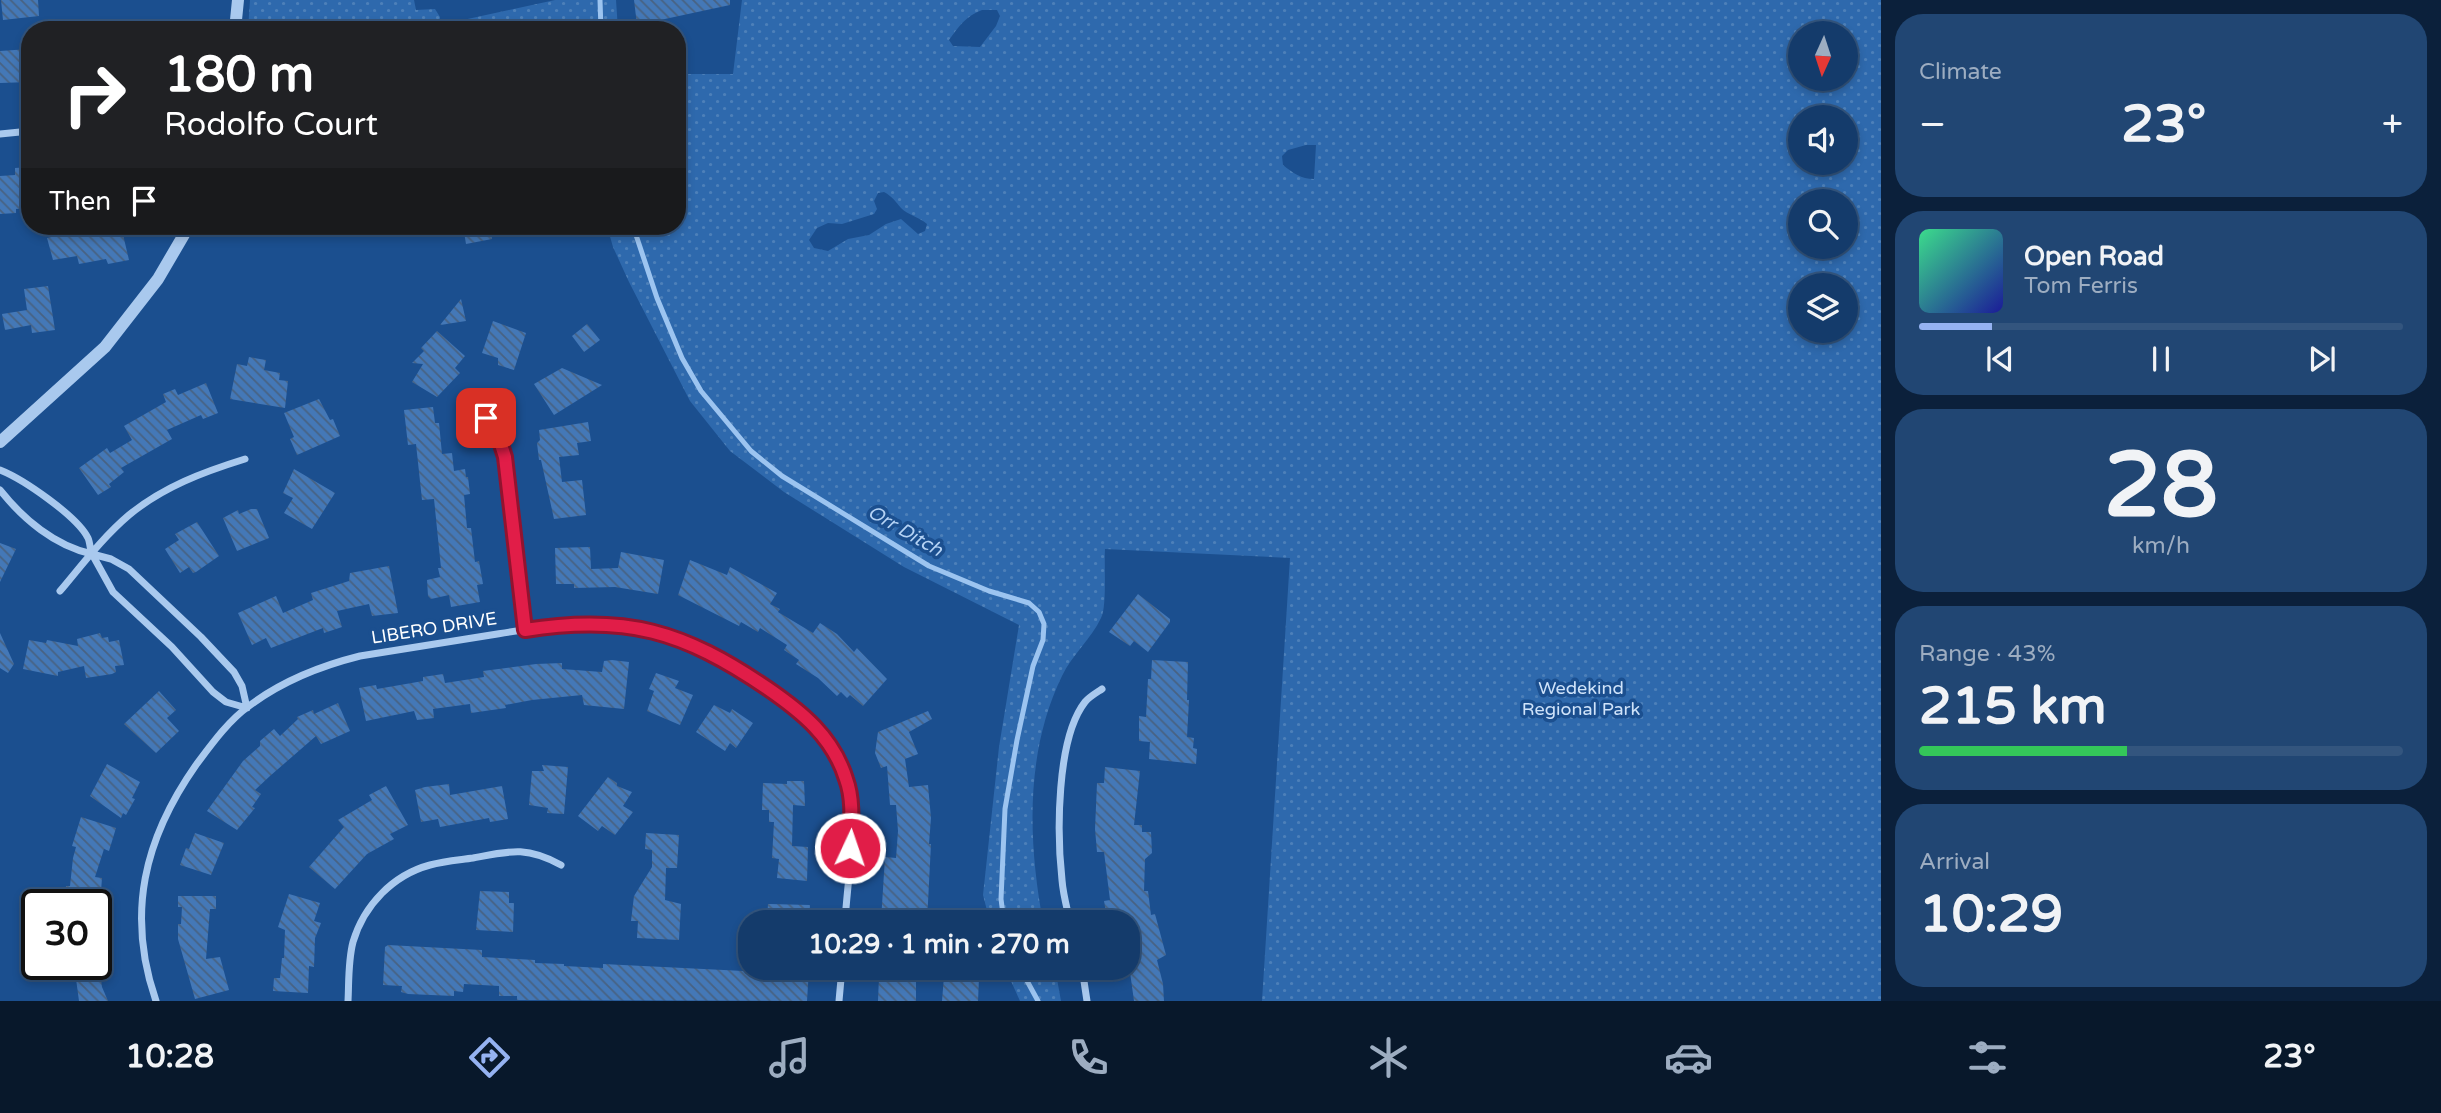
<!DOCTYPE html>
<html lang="en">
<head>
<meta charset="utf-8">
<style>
  :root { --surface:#143b6b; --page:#214673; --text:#f1f3f6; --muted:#9dadc1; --line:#33557e; --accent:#95b2f1 }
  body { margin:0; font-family:"Varela Round",sans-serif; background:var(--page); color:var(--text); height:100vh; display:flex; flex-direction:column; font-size:26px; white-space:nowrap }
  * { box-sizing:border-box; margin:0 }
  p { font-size:23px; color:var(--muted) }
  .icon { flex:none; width:38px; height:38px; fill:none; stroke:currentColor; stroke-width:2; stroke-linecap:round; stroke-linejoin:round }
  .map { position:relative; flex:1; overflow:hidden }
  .details { display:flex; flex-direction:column; gap:14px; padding:14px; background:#0b203b; width:560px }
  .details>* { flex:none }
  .top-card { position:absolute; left:21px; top:21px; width:665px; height:214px; border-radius:28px; box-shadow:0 4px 10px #0003,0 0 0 2px var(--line); background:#202124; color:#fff; overflow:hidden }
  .needle { width:46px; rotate:183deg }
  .controls { position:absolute; left:1788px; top:21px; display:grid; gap:14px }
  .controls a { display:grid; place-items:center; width:70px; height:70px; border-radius:50%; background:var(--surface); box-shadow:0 4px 10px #0003,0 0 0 2px var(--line); font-size:35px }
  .speed { position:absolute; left:21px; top:889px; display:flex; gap:14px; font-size:35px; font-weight:700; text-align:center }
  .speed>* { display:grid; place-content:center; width:91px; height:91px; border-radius:50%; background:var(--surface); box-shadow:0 4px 10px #0003,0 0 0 2px var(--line); line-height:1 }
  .speed .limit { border:4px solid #111; border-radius:10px; background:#fff; color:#111 }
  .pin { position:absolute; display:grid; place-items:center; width:60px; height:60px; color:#fff; margin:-30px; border-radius:14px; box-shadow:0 4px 10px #0006 }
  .me { position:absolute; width:77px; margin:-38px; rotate:3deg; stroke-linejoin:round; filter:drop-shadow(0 0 5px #0008) }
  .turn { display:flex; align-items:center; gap:24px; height:147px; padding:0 28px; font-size:32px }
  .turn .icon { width:91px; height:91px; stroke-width:2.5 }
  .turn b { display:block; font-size:49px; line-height:60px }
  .then { display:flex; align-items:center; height:66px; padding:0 28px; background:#0003; gap:14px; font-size:26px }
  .big { font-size:52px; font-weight:700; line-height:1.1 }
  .details .card { flex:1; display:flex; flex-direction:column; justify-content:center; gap:10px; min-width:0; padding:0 24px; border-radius:28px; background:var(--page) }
  .details .dial { align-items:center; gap:0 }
  .dial b { font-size:91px; line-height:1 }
  .song { display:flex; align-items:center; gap:21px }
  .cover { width:84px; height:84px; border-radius:10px; background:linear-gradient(135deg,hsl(150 70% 55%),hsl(240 70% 35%)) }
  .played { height:7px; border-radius:4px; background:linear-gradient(90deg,var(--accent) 15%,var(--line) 15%) }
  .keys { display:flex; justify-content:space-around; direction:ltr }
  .heat { display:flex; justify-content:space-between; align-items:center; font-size:38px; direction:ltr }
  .charge { height:10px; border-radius:5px; background:linear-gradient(90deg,#34c759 43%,var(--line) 0) }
  .trip { position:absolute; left:738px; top:910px; width:402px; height:70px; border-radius:28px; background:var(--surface); box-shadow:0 4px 10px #0003,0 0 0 2px var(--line); font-weight:700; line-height:70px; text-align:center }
  .menu { display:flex; height:112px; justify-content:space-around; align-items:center; background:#08182b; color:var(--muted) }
  .menu .icon { width:49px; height:49px }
  .menu .current { color:var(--accent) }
  .menu b { font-size:32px; color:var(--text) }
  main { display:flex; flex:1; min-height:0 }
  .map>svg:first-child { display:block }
  .grass { fill:url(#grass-dots); fill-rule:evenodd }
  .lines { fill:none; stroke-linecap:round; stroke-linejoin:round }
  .stream { stroke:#9cc4f0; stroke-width:5 }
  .building { fill:url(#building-back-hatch) }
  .minor { stroke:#a9c9ee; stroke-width:7 }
  .tertiary { stroke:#a9c9ee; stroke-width:12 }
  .route-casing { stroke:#92132f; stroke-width:18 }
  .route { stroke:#e11d48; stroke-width:12 }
  .labels { text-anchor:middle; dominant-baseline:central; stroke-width:7; stroke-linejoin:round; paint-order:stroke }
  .street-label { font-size:18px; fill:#fff; stroke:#1b4f8f }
  .park-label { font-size:18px; fill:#cfe3fa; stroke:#1b4f8f }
  .water-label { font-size:19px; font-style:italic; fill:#b5d3f5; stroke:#1b4f8f }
</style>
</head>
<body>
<main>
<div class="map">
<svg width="1881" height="1001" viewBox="0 0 1881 1001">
  <defs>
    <pattern id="grass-dots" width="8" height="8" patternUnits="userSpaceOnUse" patternTransform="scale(1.75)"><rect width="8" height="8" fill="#2e69ad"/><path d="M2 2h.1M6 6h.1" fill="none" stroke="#4d80b9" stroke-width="1.8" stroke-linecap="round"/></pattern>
    <pattern id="building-back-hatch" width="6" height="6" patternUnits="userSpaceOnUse" patternTransform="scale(1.75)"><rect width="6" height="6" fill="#4478b7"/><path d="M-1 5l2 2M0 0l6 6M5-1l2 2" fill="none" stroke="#486282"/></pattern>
  </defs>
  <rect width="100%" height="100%" fill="#1b4f8f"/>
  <path class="grass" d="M250 0H414L416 10 435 9 440 17V25L555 0H616L618 30H441L439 26 420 30H248Z
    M742 0H1881V1001H1262L1290 558 1105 549C1104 565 1107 607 1101 618 1091 639 1072 655 1062 676 1025 752 1028 841 1043 922H990L983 895 999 747 1019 625 904 567 784 492 730 451 690 401 629 282 613 247 607 226H677V74H733ZM982 10H997L1000 16 996 26 980 47 953 46 949 40C959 26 966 16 982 10ZM1801 33H1846V79H1801ZM1801 117H1846V163H1801ZM1306 145H1316L1314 179C1301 179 1293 173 1283 165L1282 156 1288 150ZM884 192C893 197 895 201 901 208 908 215 919 217 927 224L925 231 918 234 901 219 886 224 869 235 848 239 828 251 814 248 809 240 817 228 828 223 842 224 874 214 877 209 874 201 878 193ZM1801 201H1846V247H1801ZM1801 285H1846V331H1801Z
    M1005 968H1055L1061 1001H1020Z"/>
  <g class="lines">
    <path class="stream" d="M600 0 601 30
      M633 226 657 298 682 358 701 391 751 451 782 476 929 566 989 591 1029 603 1039 612 1044 624 1043 640 1033 666 1017 740 1005 809 1001 899 1004 922
      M1020 968 1038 1001"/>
  </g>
  <path class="building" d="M1 0H38L39 16 3 20Z
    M634 0H730V5L637 25Z
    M29 49 30 82 0 83V51Z
    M30 167V208L16 209V213L0 214V176L15 175V168Z
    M101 226H121L129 260 108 264 106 259 79 264 77 256 53 260 47 238Z
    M463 226H490L492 239 466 244Z
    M48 286 55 330 32 333 31 325 5 330 2 314 27 310 24 289Z
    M461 299 466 321 440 325Z
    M493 321 526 333 514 370 498 365V358L482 353Z
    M587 324 600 340 584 352 572 336Z
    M437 331 465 356 455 368 460 373 437 397 412 382 423 364 412 363 424 351 421 348Z
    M249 357 266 360 264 370 280 373 279 380 288 381 285 408 230 399 237 364 247 366Z
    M562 368 602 385 554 415 534 384Z
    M206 383 218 413 203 419 201 415 167 430 172 439 121 468 124 472 109 484 111 487 98 495 79 468 107 448 110 453 132 440 124 426 166 402 163 394 175 389 178 395Z
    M319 399 330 420 333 419 340 436 297 455 290 439 294 437 284 413Z
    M433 407 435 423H439L442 454 452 453 454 471 465 469 466 477H468L470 494 464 495 467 528H471L475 562 479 561 483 584 477 585 480 602 451 607 449 595 431 599 428 596 427 580 440 577 438 568H441L434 499 422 500 416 444 408 445 404 410Z
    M588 422 591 441 577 443 579 455 559 457 562 482 582 480 586 515 554 519 541 460H539L537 443 540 440 539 430Z
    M294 469 335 493 312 529 284 513 293 498 283 493Z
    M251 509H257L269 538 237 551 223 518 238 510 239 514Z
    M197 522 219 556 196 572 193 573 189 567 180 573 165 549 179 540 175 534Z
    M0 543 16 549 0 582Z
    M590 547 591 569 618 568 621 552 664 560 658 594 615 587 574 588V584H556L555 548Z
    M690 560 727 575 730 567 777 593 770 604 780 609 778 612 813 633 820 623 837 634 854 652 857 648 887 679 863 706 850 695 847 698 841 692 837 696 818 678 796 664 799 660 784 650 787 645 760 628 758 632 741 622 739 626 678 595Z
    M389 566 398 613 372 616 369 604 337 611 342 627 324 633 323 628 271 648 266 638 252 645 238 613 276 596 283 613 313 600 311 593 349 581 350 573Z
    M1138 594 1170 619V622L1148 652 1134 641 1130 646 1109 632Z
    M0 633 14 664 8 673 0 668Z
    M100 633 102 638 108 637 109 642 119 640 124 665 115 666 116 672 112 674 86 678 84 666 58 672V676L23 669 29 640 46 643 47 640 78 646 77 639Z
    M612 660 629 662 624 709 584 705 582 695 532 700 505 705 506 708 471 713 470 704 433 709 434 718 417 720 414 711 366 721 359 688 376 685 377 689 423 681V677L443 674 445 683 484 677 483 671 536 664 562 663V669L602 672 604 661Z
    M1152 660 1188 662 1187 700H1189L1187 737 1194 738 1193 748 1197 749 1196 764 1149 759 1150 742 1139 741V716L1146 717 1148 679H1151Z
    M656 673 679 681 675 688 693 695 680 725 647 711 654 691 649 689Z
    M159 691 176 710 167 718 179 731 156 753 124 724Z
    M338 703 350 731 321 744 316 736 270 776 255 790 261 794 252 807 255 808 237 830 207 811 243 761 260 746V741L274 729 280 736 298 719 297 717 313 710 314 714Z
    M714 705 730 713 732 709 753 723 736 748 730 743 725 751 696 732Z
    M928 711 932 719 909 732 918 754 905 759 909 787 928 785 931 818 929 844H931L927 922 881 921 885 857 896 858 898 831 896 805H890L887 766 881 768 875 753 878 732Z
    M107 764 140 782 132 798 135 799 126 815 123 813 121 818 90 796Z
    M542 765 568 767 564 814 547 813 548 808 529 805 532 771H544Z
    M1105 767 1140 771 1134 825H1142V832H1151L1152 853 1145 859 1144 891H1148L1151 915 1155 914 1166 955 1157 960 1163 984 1164 1001H1134L1129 965V922H1109L1107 918 1104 901 1110 900 1104 852H1097L1095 829 1097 783H1104Z
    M608 777 617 783V786L632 792 623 806 633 812 615 835 602 826 598 831 578 816Z
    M787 781H804L805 806 793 805 792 846 808 847 807 881 777 878 779 859 772 858 774 822H769V810H762L763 783 787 784Z
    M449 784 450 795 502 786 508 819 490 822 489 818 440 827 438 819 421 822 415 790 425 787Z
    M386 786 408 825 390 834 394 839 367 854 335 889 309 867 344 827 338 820 372 800 369 795Z
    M81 817 116 828 109 851 104 849 95 877 102 878 100 905H65L66 886H70L73 858 76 847 72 846Z
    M195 833 224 843 211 875 180 865 186 848 189 849Z
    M646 833 679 835 677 868H666L665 900 681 904 679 940 637 938 638 921H631L634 896 652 867V850L645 849Z
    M480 891 509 892V903H514L513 932 476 930Z
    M289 894 320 903 314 921 321 923 315 938 314 967 309 966 308 993 273 991 274 978H280L282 958H284L285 930 278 927Z
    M178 896H216V909H210L206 959 220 957 229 990 195 999 178 939V924H181L182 907H178Z
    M768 904 810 905 809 922H767Z
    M388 945 482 950V957L535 960V963L564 964V966L603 968V964L766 972V968H807L809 969 807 1001 517 1000V996H499V986L464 984 463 992 454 991V996L408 994 401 992 402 986 383 985 385 947Z
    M74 964H99L102 987 108 1001H79Z
    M901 968H916V1001H878L879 976 889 977V971L892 972V969Z
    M944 976 979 978 978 1001H942Z"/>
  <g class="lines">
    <path class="minor" d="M0 134 30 131
      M486 418 496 429 504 457 525 630
      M0 470C23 479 77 516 88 538 90 542 90 550 92 554L111 559 129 569 201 637 234 672 242 686 247 708 226 702 213 692 172 647 113 592 92 554C55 546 23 519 0 490
      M60 591C82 565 103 537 129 515 163 487 203 472 245 459
      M1070 922C1067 908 1063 894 1062 880 1057 835 1056 739 1085 702 1089 697 1096 693 1102 689
      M1082 968 1087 1001
      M156 1001C126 914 144 839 196 765 211 745 228 721 249 706 282 681 320 666 360 656 404 649 448 642 491 635 548 626 603 616 660 633 700 644 734 666 768 689 803 713 833 737 847 779 859 817 847 882 845 922
      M348 1001C349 982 348 961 353 942 364 905 393 875 430 865 444 861 459 860 473 858 510 851 526 846 561 865
      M839 1001 842 968"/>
    <path class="tertiary" d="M235 30 238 0
      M0 442 105 347 158 279 189 226"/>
  </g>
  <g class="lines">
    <g class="route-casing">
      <path id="route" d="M486 418 496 429 505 457 525 630C626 614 683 631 767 688 802 712 833 737 846 779 854 801 851 825 850 848"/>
    </g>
    <use href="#route" class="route"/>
  </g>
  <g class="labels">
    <g class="street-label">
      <text transform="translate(434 628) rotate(-9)">LIBERO DRIVE</text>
    </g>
    <g class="park-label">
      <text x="1581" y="688">Wedekind<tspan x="1581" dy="21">Regional Park</tspan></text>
    </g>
    <g class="water-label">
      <text transform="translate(905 531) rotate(30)">Orr Ditch</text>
    </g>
  </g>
</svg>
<div class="controls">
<a><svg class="needle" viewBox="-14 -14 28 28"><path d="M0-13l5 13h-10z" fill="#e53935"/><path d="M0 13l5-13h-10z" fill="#9dadc1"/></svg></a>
<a><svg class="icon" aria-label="sound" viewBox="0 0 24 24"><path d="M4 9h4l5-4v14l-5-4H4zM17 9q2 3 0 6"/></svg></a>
<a><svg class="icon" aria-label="search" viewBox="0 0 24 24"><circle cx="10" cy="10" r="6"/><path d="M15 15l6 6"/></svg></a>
<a><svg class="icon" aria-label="layers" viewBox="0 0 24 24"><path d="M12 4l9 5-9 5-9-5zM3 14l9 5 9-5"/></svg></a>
</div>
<div class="speed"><div class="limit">30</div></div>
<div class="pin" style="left:486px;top:418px;background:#d93025"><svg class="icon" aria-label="arrive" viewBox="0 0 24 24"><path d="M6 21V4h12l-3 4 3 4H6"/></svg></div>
<svg class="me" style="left:850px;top:848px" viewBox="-20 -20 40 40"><circle r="17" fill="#e11d48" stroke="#fff" stroke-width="3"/><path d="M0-11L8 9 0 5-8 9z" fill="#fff"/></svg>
<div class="trip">10:29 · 1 min · 270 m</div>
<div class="top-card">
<div class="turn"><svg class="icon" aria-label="right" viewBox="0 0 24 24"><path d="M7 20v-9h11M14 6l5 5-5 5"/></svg><div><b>180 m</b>Rodolfo Court</div></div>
<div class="then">Then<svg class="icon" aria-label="arrive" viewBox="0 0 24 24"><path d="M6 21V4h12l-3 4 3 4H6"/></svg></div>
</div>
</div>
<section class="details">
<div class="card"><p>Climate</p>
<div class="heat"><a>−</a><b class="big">23°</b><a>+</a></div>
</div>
<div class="card">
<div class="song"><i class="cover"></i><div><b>Open Road</b><p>Tom Ferris</p></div></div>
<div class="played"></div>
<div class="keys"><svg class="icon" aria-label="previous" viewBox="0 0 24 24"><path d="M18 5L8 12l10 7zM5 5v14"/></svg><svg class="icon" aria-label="pause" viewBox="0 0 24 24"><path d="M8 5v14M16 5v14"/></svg><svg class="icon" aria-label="next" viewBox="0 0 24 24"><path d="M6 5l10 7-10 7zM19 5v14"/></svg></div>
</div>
<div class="card dial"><b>28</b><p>km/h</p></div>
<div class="card"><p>Range · 43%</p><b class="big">215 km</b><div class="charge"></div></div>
<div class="card"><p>Arrival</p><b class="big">10:29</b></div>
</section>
</main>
<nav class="menu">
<b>10:28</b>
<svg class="icon current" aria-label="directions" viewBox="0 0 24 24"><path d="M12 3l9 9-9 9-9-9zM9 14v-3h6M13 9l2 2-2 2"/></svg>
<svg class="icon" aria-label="music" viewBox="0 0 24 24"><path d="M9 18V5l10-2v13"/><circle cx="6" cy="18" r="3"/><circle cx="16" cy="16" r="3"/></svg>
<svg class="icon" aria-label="phone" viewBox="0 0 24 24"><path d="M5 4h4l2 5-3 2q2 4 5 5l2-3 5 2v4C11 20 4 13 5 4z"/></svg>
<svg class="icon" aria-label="climate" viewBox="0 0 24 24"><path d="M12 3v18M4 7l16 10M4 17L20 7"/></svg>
<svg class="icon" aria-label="car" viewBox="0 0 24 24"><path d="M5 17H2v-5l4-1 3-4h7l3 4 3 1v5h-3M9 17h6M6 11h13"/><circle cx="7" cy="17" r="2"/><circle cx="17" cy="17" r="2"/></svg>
<svg class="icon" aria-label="filters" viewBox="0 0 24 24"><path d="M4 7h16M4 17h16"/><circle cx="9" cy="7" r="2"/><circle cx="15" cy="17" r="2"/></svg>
<b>23°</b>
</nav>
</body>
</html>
